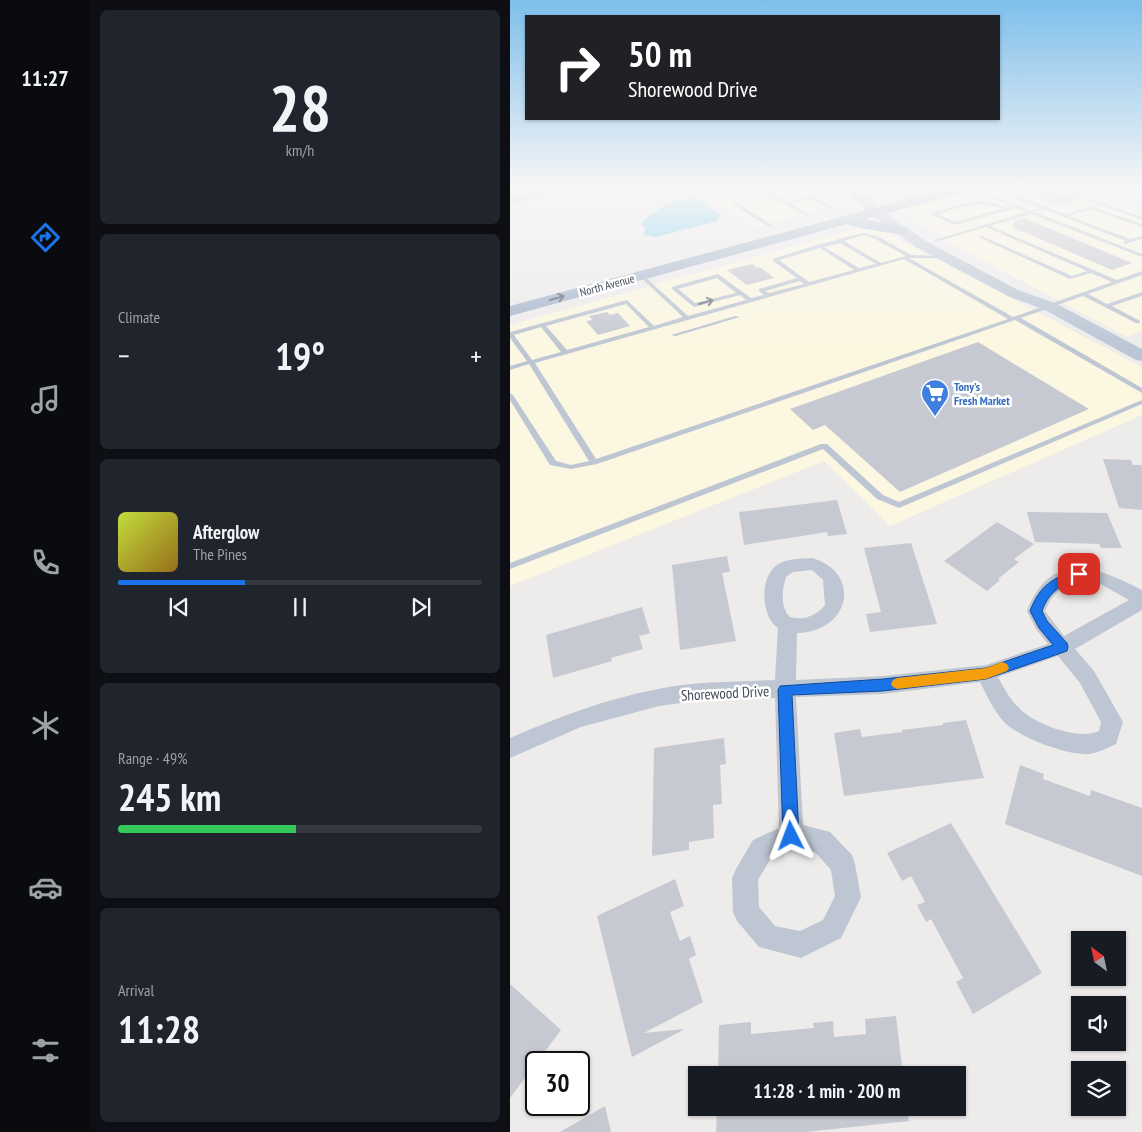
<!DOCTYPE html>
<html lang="en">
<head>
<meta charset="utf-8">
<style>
  :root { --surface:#171b24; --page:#20242c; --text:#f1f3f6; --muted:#9ea1a6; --line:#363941; --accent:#1a73e8 }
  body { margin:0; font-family:"PT Sans Narrow",sans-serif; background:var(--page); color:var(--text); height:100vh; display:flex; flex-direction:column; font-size:19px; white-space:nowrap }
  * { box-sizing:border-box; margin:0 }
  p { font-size:16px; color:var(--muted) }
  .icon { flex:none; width:28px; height:28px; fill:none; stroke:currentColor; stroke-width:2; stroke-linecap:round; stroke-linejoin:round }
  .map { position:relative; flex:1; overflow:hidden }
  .sheet { display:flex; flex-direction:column; gap:10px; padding:10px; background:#0d0f14; width:420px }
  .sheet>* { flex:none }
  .top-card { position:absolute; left:15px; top:15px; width:475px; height:105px; border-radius:0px; box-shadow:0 1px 4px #0004; background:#202124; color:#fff; overflow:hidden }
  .needle { width:32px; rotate:327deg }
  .controls { position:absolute; left:561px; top:931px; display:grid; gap:10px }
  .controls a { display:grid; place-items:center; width:55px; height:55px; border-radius:0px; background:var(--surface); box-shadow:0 1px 4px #0004; font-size:25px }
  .speed { position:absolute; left:15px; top:1051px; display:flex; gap:10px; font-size:25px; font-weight:700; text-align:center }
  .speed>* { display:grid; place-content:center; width:65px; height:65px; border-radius:50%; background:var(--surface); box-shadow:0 1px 4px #0004; line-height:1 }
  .speed .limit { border:2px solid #111; border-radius:8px; background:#fff; color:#111 }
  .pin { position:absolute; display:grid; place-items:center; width:42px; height:42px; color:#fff; margin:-21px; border-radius:10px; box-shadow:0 2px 8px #0006 }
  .me { position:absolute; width:55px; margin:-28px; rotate:357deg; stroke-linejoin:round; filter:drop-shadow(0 0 4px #0008) }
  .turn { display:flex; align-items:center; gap:18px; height:105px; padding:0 20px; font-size:22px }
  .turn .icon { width:65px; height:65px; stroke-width:2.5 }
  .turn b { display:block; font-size:35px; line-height:42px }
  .big { font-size:38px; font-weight:700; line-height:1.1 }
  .sheet .widget { flex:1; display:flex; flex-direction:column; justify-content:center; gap:8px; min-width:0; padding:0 18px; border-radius:8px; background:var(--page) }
  .sheet .dial { align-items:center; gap:0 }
  .dial b { font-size:65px; line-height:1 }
  .song { display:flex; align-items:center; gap:15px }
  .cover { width:60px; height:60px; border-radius:8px; background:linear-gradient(135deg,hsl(70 70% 55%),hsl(40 70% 35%)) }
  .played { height:5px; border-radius:2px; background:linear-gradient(90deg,var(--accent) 35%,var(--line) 35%) }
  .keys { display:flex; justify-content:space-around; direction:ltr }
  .heat { display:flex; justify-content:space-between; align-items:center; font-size:28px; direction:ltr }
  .charge { height:8px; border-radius:4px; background:linear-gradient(90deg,#34c759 49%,var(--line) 0) }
  .trip { position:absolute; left:178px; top:1066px; width:278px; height:50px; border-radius:0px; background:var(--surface); box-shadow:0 1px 4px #0004; font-weight:700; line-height:50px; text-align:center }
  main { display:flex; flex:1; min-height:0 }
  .tab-bar { display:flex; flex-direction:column; width:90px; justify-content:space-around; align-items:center; background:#090b0e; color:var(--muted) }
  .tab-bar .icon { width:35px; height:35px }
  .tab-bar .selected { color:var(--accent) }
  .tab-bar b { font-size:22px; color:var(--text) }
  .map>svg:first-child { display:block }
  .commercial { fill:#fcf7e1 }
  .water { fill:#80d0f0 }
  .building { fill:#c7c9d2 }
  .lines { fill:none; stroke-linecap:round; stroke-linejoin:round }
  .lane { fill:#bdc6d2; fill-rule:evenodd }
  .street { fill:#bdc6d2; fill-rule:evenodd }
  .secondary { fill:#bcc7d6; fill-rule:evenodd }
  .primary { fill:#a9b8cd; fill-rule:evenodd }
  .oneway { stroke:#626d7c }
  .oneway2 { stroke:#6e7783 }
  .route { fill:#1a73e8; stroke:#114b97 }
  .slow { fill:#f59e0b }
  .labels { text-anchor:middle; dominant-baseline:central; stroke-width:5; stroke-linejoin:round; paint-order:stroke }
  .far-street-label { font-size:12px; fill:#434d59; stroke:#fff }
  .far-shop-label { font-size:12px; font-weight:bold; fill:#366cbe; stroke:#fff; text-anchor:start }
  .street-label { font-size:15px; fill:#434d59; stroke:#fff }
</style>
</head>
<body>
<main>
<nav class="tab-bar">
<b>11:27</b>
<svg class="icon selected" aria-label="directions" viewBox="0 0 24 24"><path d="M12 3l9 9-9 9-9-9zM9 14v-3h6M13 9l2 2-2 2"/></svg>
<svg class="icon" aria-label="music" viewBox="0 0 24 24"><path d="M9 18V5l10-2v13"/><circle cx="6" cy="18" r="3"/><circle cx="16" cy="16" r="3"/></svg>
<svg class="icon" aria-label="phone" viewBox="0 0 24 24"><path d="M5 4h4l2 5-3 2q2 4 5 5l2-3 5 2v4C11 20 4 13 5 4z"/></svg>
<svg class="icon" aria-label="climate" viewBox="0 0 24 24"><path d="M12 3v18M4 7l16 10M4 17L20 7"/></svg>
<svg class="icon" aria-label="car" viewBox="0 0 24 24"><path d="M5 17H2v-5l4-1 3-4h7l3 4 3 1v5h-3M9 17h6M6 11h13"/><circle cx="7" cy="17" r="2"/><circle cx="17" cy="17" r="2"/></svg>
<svg class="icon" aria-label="filters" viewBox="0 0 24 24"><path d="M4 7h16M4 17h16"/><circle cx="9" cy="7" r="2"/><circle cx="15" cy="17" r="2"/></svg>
</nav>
<section class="sheet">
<div class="widget dial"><b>28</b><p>km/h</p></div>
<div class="widget"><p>Climate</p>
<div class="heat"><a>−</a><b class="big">19°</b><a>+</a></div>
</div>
<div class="widget">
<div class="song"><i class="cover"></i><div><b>Afterglow</b><p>The Pines</p></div></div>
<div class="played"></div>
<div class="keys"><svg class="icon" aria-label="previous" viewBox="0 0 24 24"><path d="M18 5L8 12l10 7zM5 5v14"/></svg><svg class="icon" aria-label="pause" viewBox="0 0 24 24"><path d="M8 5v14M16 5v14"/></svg><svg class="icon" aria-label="next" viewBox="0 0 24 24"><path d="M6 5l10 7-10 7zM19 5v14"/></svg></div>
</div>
<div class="widget"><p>Range · 49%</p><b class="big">245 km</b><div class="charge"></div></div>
<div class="widget"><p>Arrival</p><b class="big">11:28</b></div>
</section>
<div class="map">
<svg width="632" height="1132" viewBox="0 0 632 1132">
  <rect width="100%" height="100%" fill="#eeebeb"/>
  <path class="commercial" d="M212 188H335L349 200 246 227 195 195 216 190Z
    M459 188H559L632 214V331L617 337 438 242 385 208Z
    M348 228 372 231 383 236 632 367V415L380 526 314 461 0 586V325Z"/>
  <path class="water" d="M182 198C193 201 202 207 210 215L207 221 146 237 134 235 135 228 131 224C141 211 166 199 182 198Z"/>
  <path class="building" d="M542 189 543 190 569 199 549 205 522 195Z
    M514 218 622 263 602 270 502 227 505 221Z
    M242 264 247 268 250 267 264 278 237 285 217 270Z
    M97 312 100 315 108 313 120 326 88 335 76 321 82 320 79 316Z
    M468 342 579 409 390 492 315 425 303 430 280 409Z
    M593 459 621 460 623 465H632V510L609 508Z
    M327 500 337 534 318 536 317 532 234 545 229 512Z
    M517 512 597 513 612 548H591L589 544 525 542Z
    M487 522 524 544 504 559 509 562 488 579 490 580 477 591 434 561Z
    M401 543 427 624 360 632 356 614 371 612 354 548Z
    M217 556 220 572 212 573 226 641 170 650 162 565Z
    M132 607 140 633 129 636 133 649 101 658 102 661 43 678 36 635Z
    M456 720 474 778 334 796 324 733 350 729 352 737 392 732V730L433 725V723Z
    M214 738 216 764 210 765 212 804 203 805 204 838 179 842V850L142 856 144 748Z
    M510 765 534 774 533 779 580 796 581 790 632 808V876L495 824Z
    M441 823 532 973 463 1014 446 982 453 978 421 919 416 922 407 905 415 902 401 876 392 881 377 853Z
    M165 879 174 906 160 912 170 941 180 936 186 955 179 959 193 1002 134 1033 175 1029 122 1057 87 916Z
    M0 984 51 1030 0 1098Z
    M386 1016 393 1075H208L209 1025 241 1022V1034L304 1028 303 1023 323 1021 324 1037 356 1034 355 1019Z
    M95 1106 101 1132H50Z
    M207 1108H397L399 1121 296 1132H206Z"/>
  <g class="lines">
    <path class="lane" d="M262 188H269L258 191 277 202 300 197 317 188H322L304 198 324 208 320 209 300 199 280 204 300 215 296 216 252 191Z
      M458 188H463L521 211 530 208 495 193 509 188H515L501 193 555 214 581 207 632 224V227L581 209 559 216 620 239 632 236V239L615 244 613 243 616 241 534 209 525 212 632 254V257L521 214 480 226 607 280 632 271V275L578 294 597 304 632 292V296L602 306 630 321V323H626L573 296 511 318 632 388V393L505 320 87 464 61 469 40 465 0 400V393L3 395 46 461 61 465 79 461 19 364 0 370V366L17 361 0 338V332L117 300 144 326 173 317 129 276V274L131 273 178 316 236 300 230 295 184 307 162 289V287L208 274 241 298 254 295 249 291V289L287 278 263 261V259L307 245 327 240V239L354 233 369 237 401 255 435 256V257L433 258H399L503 317 602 282 581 273 560 279 468 237 472 236 562 276 577 271 476 227 425 242V240L517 212 506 208 445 225 422 215V213C445 206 472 194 494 207L492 208C468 200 451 207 428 214L445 222 502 206ZM354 235 365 239 396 256 371 263 334 241ZM330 243 366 264 349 268 314 247ZM310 248 344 270 299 282 269 260ZM394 259 498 319 86 459 25 363ZM207 278 226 293 185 303 168 289ZM290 281 294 284 259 293 255 291ZM116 304 139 327 57 350 36 326ZM31 327 51 352 22 360 4 335Z
      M544 188H550L632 217V220Z
      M236 200 238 202 228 204 261 224V226H257L222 204Z
      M225 316 230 317 166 336 161 335Z
      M632 400V404L389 508 367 499 313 449 0 569V563L311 444H317L373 495 389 502Z"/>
    <path class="street" d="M44 188H59L0 203V197Z
      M302 558C353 573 340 632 287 633L286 680 373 676 476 665 538 644 526 629 517 611C541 549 586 566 632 590V610L565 649 584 671 613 722 606 744C598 748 589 752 580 754 558 756 510 738 494 722 484 711 477 696 470 682L373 694 286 697 293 825 320 832 342 855 345 864 351 897 331 938 291 958 249 947 227 921 223 912 222 878 226 869 243 840 269 828 265 698 185 701 149 706 71 727 0 758V738C48 717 96 699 148 689 186 681 226 682 265 680L268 628C251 617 249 577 267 565 277 558 291 559 302 558ZM302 570 313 580 315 605C306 616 293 621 280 617 270 608 272 589 276 577L283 572ZM571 580 587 582 619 600 554 636 535 611C541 595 554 583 571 580ZM548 656 570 683 591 722 589 731C569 741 525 724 510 709 500 700 494 688 488 677ZM282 847 305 852 321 870 325 896 313 920 290 931 265 926 249 907 248 880 261 858Z"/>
    <path class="secondary" d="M334 188H347L369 209 416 241 508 290 545 303 632 349V361L626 360 533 309 498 296 406 247 361 215Z"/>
    <path class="primary" d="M439 188H461L459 191 355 219 396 228 398 231 396 234C391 235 340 227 337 224L0 316V306Z"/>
  </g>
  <defs><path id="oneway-shaft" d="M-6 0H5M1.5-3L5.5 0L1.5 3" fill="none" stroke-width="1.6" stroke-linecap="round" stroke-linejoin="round" transform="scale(1.25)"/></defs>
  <use class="oneway" href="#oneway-shaft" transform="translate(47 298) rotate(-15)"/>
  <use class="oneway2" href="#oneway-shaft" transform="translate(196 302) rotate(-15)"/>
  <linearGradient id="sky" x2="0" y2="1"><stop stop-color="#7ebfeb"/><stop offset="0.54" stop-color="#f7f6f6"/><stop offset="1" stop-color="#f7f6f6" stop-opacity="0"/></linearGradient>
  <rect width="632" height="346" fill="url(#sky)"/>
  <path class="route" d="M569 570 573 571 574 574 573 577C553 583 539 591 532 611L537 621 557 643 558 647 557 651 476 679 373 691 282 695 289 836 286 841 281 843 275 841 273 836 268 690 270 686 373 679 476 668 543 645 529 628 520 611C530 585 543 577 569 570Z"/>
  <path class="slow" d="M492 662 497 664 499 668 497 671 476 679 387 689 383 687 381 684 383 680 387 678 476 668Z"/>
  <defs>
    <g id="supermarket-pin" transform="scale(1.4375)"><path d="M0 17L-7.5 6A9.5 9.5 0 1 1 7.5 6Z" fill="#3f7fe0" stroke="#fff"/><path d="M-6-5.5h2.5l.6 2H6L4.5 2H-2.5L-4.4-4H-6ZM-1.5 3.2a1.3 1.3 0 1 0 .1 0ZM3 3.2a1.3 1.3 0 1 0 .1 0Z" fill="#fff"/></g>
  </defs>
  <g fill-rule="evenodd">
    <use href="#supermarket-pin" x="425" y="393"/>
  </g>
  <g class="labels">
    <g class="far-street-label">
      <text transform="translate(97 285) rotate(-15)">North Avenue</text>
    </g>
    <g class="far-shop-label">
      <text x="444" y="386">Tony's<tspan x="444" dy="14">Fresh Market</tspan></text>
    </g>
    <g class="street-label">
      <text transform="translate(215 693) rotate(-3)">Shorewood Drive</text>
    </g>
  </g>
</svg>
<div class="controls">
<a><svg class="needle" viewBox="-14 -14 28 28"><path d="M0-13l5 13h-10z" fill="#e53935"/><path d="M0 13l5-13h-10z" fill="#9ea1a6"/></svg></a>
<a><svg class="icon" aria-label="sound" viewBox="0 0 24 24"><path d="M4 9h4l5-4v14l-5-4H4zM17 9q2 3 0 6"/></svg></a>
<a><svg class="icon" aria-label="layers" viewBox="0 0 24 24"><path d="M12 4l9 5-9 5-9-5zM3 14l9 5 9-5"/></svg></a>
</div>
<div class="speed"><div class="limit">30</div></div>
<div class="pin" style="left:569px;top:574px;background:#d93025"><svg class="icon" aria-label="arrive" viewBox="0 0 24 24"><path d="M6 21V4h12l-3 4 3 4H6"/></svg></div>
<svg class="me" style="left:281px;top:836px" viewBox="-20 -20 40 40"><path d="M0-17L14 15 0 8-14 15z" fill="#1a73e8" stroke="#fff" stroke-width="4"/></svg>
<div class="trip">11:28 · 1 min · 200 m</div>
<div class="top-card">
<div class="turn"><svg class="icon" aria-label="right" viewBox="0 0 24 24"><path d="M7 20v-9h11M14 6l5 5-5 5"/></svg><div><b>50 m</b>Shorewood Drive</div></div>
</div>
</div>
</main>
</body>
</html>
